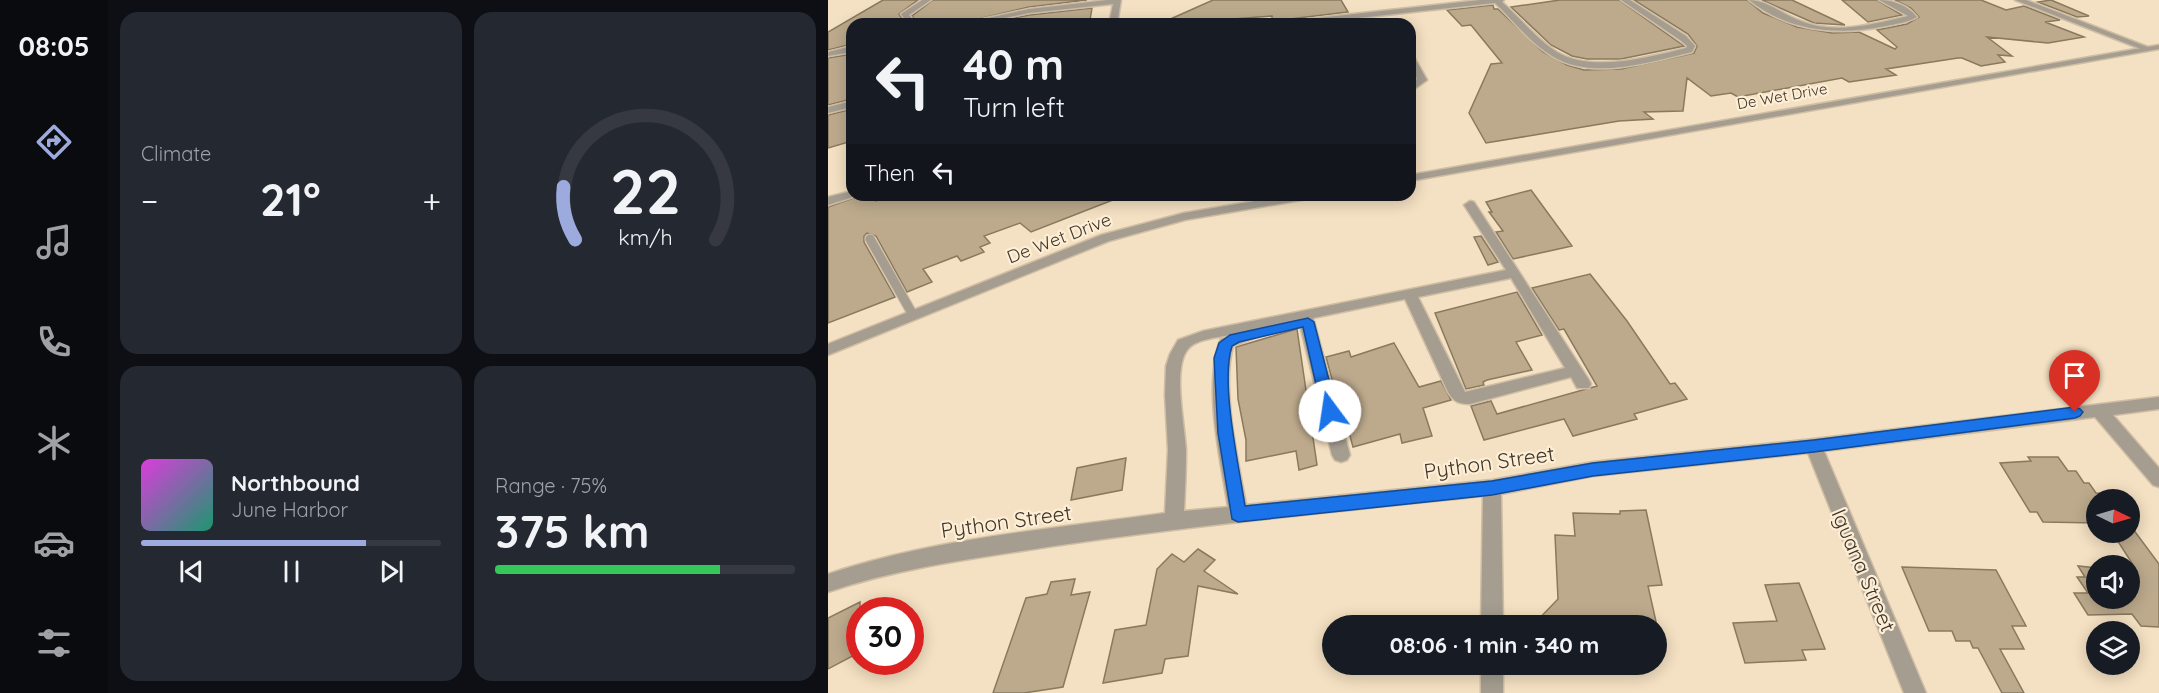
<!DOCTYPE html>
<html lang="en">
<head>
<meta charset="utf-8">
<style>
  :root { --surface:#171b24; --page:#242831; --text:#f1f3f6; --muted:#9ea1a6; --line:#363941; --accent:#9daade }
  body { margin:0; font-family:Quicksand,sans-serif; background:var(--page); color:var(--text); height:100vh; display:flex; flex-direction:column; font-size:22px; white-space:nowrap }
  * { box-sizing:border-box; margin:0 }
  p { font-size:20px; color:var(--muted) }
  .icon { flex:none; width:33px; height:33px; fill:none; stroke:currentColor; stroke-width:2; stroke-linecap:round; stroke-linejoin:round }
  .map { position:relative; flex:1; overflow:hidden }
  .details { display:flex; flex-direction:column; gap:12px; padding:12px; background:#0d0f14; width:720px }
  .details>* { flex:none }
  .hud { position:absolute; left:18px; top:18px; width:570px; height:183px; border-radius:18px; box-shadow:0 3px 15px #0003; background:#171b24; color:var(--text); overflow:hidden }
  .needle { width:39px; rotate:95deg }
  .fabs { position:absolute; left:1258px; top:489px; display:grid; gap:12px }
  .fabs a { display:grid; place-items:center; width:54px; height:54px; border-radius:50%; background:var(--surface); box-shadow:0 3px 15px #0003; font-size:30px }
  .speed { position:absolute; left:18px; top:597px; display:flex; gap:12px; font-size:30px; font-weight:700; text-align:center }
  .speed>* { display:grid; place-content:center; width:78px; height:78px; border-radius:50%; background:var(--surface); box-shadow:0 3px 15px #0003; line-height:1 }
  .speed .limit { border:9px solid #d22; background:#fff; color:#111 }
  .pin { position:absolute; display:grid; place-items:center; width:51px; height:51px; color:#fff; margin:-62px -26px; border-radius:50% 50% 50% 0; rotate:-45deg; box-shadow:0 0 6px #0007 }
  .pin .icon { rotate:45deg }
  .me { position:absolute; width:66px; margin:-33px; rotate:346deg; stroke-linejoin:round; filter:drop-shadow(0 0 4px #0008) }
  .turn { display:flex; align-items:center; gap:21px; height:126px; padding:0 18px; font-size:27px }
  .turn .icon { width:78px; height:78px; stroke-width:2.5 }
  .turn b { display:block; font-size:42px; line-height:51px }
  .then { display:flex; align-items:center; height:57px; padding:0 18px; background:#0003; gap:12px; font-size:22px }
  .big { font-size:45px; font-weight:700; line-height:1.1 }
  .details .card { flex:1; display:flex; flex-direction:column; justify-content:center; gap:9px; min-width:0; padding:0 21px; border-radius:18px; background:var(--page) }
  .details .dial { align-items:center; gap:0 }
  .dial svg { height:156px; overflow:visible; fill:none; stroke:var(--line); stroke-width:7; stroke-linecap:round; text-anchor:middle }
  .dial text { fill:var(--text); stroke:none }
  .song { display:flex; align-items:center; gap:18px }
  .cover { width:72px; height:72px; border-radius:9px; background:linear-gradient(135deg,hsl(300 70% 55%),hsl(160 70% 35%)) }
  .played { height:6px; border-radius:3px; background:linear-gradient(90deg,var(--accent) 75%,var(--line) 75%) }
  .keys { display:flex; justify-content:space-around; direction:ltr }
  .heat { display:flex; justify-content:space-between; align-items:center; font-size:33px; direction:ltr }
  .charge { height:9px; border-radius:4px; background:linear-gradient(90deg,#34c759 75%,var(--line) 0) }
  .details .tiles { flex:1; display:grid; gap:12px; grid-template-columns:repeat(2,1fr) }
  .trip { position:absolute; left:494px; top:615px; width:345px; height:60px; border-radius:30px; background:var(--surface); box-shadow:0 3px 15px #0003; font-weight:700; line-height:60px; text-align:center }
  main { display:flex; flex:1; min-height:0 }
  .tab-bar { display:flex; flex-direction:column; width:108px; justify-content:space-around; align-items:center; background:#090b0e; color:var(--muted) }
  .tab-bar .icon { width:42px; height:42px }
  .tab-bar .active { color:var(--accent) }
  .tab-bar b { font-size:27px; color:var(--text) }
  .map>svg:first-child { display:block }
  .building { fill:#bdaa8d; stroke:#8a795d; stroke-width:1.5 }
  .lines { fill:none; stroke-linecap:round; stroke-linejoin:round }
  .service-casing { stroke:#d0bea4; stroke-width:11 }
  .minor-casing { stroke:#d0bea4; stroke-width:3 }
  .tertiary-casing { stroke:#d0bea4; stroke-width:3 }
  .service { stroke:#a59d90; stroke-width:9 }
  .minor { fill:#a59d90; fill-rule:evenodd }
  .tertiary { fill:#a59d90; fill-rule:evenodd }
  .route { fill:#1a73e8; stroke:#114b97; stroke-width:1.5 }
  .labels { text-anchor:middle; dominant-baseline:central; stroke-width:4.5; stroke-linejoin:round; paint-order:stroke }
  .far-street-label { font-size:15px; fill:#3e362a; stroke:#feeed6 }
  .street-label { font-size:18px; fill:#3e362a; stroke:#feeed6 }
  .near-street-label { font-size:21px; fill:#3e362a; stroke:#feeed6 }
</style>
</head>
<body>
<main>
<nav class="tab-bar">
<b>08:05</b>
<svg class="icon active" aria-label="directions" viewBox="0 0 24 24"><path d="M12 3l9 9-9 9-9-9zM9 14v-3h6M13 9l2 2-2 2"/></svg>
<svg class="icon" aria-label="music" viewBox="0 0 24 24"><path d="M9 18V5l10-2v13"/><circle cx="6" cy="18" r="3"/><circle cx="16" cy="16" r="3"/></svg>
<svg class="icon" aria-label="phone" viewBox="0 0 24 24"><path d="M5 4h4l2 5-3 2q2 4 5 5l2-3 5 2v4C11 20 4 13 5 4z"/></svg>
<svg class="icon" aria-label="climate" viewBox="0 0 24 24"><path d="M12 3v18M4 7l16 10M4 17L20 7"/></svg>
<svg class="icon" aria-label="car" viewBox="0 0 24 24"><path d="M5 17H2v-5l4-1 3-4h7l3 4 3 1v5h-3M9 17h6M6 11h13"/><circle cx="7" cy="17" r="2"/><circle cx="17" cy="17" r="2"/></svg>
<svg class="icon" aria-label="filters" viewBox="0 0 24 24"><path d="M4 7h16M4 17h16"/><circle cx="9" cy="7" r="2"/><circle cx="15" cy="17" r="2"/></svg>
</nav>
<section class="details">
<div class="tiles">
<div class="card"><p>Climate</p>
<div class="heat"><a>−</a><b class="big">21°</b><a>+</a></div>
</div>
<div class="card dial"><svg viewBox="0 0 100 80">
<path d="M14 69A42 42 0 1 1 86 69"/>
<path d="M14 69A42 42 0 0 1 8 42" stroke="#9daade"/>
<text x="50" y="56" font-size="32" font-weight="700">22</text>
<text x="50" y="72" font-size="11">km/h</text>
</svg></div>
<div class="card">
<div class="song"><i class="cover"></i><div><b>Northbound</b><p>June Harbor</p></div></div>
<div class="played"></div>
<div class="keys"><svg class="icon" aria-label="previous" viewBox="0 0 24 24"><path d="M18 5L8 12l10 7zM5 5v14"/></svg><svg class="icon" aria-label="pause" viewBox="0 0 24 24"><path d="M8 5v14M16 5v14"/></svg><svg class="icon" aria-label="next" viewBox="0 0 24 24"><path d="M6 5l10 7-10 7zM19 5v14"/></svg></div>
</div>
<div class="card"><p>Range · 75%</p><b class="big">375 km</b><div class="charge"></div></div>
</div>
</section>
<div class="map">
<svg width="1331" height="693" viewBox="0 0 1331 693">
  <rect width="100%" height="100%" fill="#f4e0c2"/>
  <path class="building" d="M55 0H90L71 14 77 24H24V44L0 50V32Z
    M105 0H259L201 7 130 24H90L84 16Z
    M385 0H513L520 12 454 20 448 24H444V16L339 24 338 21Z
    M732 0H791L856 46 793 59H759L744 56 723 45 683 7Z
    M806 0H919L935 13 969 27 1004 33 1031 32 1067 49 1069 47 1049 30 1079 24 1091 17 1083 8 1067 0H1153L1178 10 1196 6 1232 20 1217 22 1256 37 1220 43 1159 37 1184 56 1170 55 1177 62 1153 66 1134 58H1130L1058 69 1068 75 1021 82 1014 78 910 97 903 93 883 96 859 78 855 111 816 112 825 119 791 121 658 143 641 113 663 64 674 63 643 25 634 26 619 10 665 5 666 9H670L715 52 739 65 756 70 793 69 866 53 869 46 860 34Z
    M934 0H964L1017 25 986 23Z
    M1014 0H1049L1074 15 1040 22Z
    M1223 0 1261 16 1249 17 1210 2Z
    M264 8 262 20 228 24H159L201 15Z
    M24 54V99L0 105V58Z
    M24 109V141L0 148V115Z
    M703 190 744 246 685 259 668 232 675 231 661 212H664L658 202Z
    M34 195H43L48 201 68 195 295 196 203 232 192 223 156 236 162 243 152 247 156 252 133 261 129 256 95 269 104 282 79 292 48 236 39 233 36 236V242L67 297 0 323V207Z
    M653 236 670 262 660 265 646 237Z
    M762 274 799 321 842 384 847 383 859 399 806 414 809 419 745 436 736 419 656 440 643 406 663 401 669 414 769 386 736 329 731 330 704 288Z
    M689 292 714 335 688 342 704 370 659 380 655 382 656 385 638 389 607 313Z
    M469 329 489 465 471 470 468 451 418 461V440L410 399 408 347Z
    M566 343 591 387 613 381 623 400 595 408 604 436 574 443 572 434 525 447 518 421 523 419 506 387 498 357 521 351 523 357Z
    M1200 457H1230L1240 471H1248L1256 483H1261L1268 493 1284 494 1289 500H1269V523L1215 522 1209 512H1202L1172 463 1203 461Z
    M298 458 294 490 243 500 249 468Z
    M818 510 834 585 820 586 829 626H704L730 599 727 535 747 536 745 513 792 514V511Z
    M1302 525 1331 564V627L1313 626 1304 614 1260 615 1246 593H1260L1249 577H1257L1250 566 1269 568V598H1302V570L1309 571 1284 532H1302Z
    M370 549 387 560 376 571 410 594 370 586 360 656 337 659 334 673 275 683 287 630 318 625 329 569 344 554 356 562Z
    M1074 567 1168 570 1198 626H1184L1196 649H1172L1196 693H1174L1150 648H1145L1142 641H1128L1124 631H1101Z
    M247 579 243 595 262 592 235 687 196 693H165L198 598 219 594 223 582Z
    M971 583 997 649 974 650 978 660 917 663 905 623 949 621 937 585Z
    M32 602V652L0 669V618Z"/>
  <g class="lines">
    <g class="service-casing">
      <path id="service" d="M42 239 85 315"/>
    </g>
    <g class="minor-casing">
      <path id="minor" d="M94 0H103L81 15 88 24H80L73 14Z
        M279 0H293L289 24H281L285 4 201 13 148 24H132L201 9Z
        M652 0H676L674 2C692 18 709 39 729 52 763 73 822 57 858 48L859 46 852 40 793 0H802L858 36 867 46 864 52C822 62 764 81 724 56 702 43 685 20 667 3L475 24H450L454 22Z
        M921 0C939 0 956 15 973 21 1007 35 1046 24 1080 16L1051 0C1066 0 1080 6 1089 17 1081 22 1068 24 1058 26 1010 36 961 32 921 0Z
        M1187 0H1198L1325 49 1318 51Z
        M24 46V52L0 56V52Z
        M582 54 586 57 599 80 582 92V85L589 79 582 65Z
        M24 101V107L0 113V107Z
        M24 191V195L28 196 0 205V197Z
        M642 201 646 202 761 380 763 384 761 388H749L743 377 642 404C631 404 626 402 620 392L577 299 485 318 522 455 519 460 513 462 507 460 504 455 471 321 424 331 428 335 426 338 405 346C393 389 410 460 418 505L664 480 765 462 986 439 1331 397V409L1285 415 1331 468V487L1325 485 1267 417 996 451 1098 693H1076L980 453 765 476 673 494 675 626H653L655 496C511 511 369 525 226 546 150 558 74 567 0 592V574C107 538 225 529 337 513L340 450 337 395 338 366 342 354 350 340 375 331 678 270 636 205ZM683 278 737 368 637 392 590 297ZM408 334 393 339 391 343C376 391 392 457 400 507L356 511C357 491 358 471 358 450 357 426 344 368 360 349 369 338 395 337 408 334Z
        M653 664H675V693H653Z"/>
    </g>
    <g class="tertiary-casing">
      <path id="tertiary" d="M1331 45V49L582 181V175Z
        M464 195H491L485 198 357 220 281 241 0 355V344L273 235 356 213Z"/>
    </g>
    <use href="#service" class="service"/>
    <use href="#minor" class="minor"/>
    <use href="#tertiary" class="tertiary"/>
  </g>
  <path class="route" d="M480 318 486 322 509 411 507 414H497L494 411 475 327 411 342 404 346C392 382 411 466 417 506L664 481 765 463 986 440 1247 407 1252 409 1255 412 1252 416 1247 418 986 452 765 476 664 495 410 522 404 519 390 433 386 358 391 343 402 335Z"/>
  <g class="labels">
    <g class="far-street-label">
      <text transform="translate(954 96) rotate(-10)">De Wet Drive</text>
    </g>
    <g class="street-label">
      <text transform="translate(231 238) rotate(-21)">De Wet Drive</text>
    </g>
    <g class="near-street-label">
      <text transform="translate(661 462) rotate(-8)">Python Street</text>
      <text transform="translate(178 521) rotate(-8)">Python Street</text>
      <text transform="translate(1036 570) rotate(67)">Iguana Street</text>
    </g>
  </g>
</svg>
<div class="fabs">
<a><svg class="needle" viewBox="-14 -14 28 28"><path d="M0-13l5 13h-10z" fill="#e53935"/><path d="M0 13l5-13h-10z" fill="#9ea1a6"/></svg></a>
<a><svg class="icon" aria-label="sound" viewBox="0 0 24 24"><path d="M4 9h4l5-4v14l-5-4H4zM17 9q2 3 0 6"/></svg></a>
<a><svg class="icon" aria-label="layers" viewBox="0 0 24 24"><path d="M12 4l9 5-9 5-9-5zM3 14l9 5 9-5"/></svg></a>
</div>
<div class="speed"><div class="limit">30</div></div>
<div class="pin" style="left:1247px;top:412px;background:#d93025"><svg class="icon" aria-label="arrive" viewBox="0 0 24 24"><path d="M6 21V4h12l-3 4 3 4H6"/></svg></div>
<svg class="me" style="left:502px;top:411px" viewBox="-20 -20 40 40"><circle r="19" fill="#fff"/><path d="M0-13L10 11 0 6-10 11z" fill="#1a73e8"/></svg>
<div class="trip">08:06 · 1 min · 340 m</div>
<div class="hud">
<div class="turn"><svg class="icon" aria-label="left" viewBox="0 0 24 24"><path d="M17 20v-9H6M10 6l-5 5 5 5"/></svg><div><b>40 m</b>Turn left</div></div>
<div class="then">Then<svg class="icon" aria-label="left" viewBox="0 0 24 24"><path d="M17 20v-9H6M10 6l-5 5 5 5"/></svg></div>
</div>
</div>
</main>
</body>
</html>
